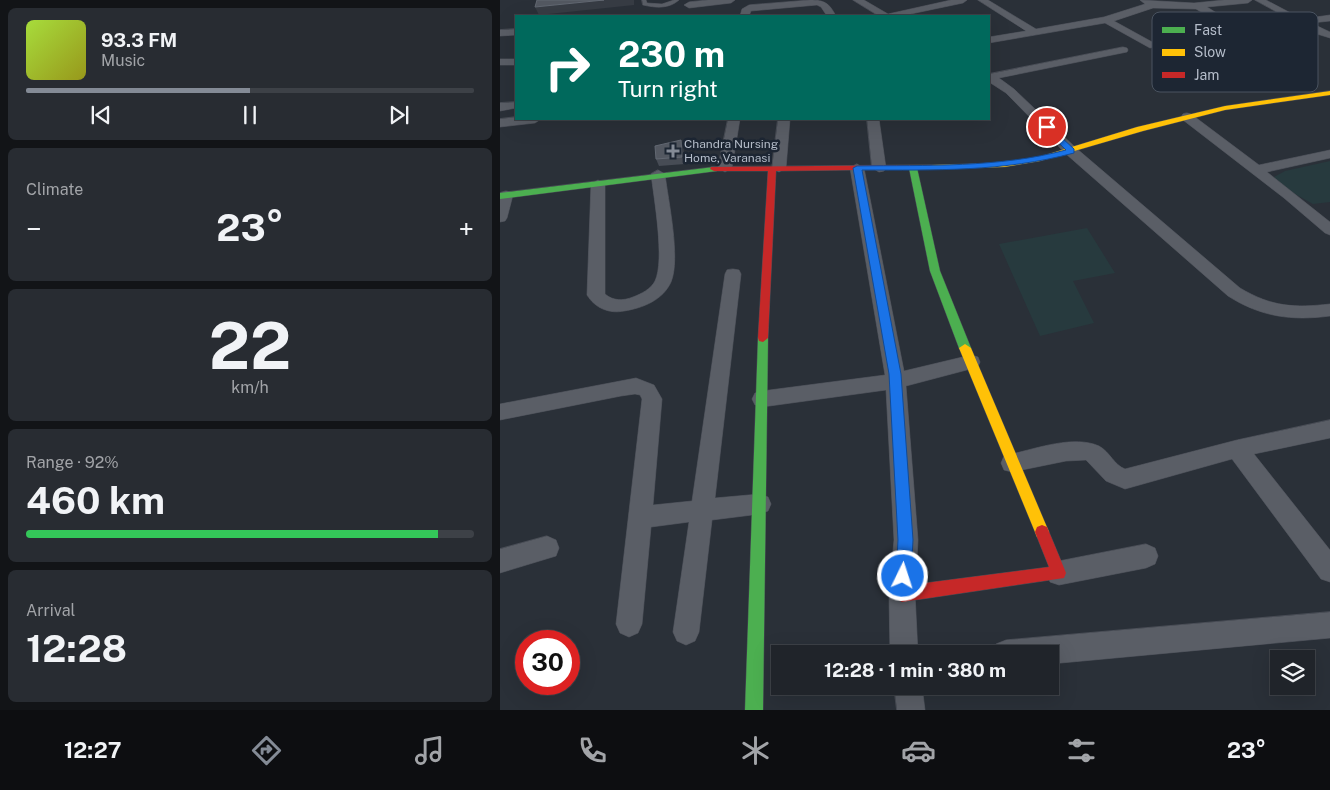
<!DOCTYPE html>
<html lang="en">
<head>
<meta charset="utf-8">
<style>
  :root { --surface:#20242a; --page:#282c32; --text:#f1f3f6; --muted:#a2a4a8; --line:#3d4147; --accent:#848b96 }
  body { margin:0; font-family:"Public Sans",sans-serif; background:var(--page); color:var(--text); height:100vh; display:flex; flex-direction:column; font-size:19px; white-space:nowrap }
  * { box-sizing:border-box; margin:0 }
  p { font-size:16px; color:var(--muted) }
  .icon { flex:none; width:28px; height:28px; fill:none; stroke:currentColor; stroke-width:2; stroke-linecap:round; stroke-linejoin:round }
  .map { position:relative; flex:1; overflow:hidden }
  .drawer { display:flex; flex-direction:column; gap:8px; padding:8px; background:#121417; width:500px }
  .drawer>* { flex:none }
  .hud { position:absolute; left:15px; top:15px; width:475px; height:105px; border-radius:0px; box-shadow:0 5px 20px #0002,0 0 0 1px var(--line); background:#00695c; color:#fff; overflow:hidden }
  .tools { position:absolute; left:770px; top:650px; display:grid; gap:10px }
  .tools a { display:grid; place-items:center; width:45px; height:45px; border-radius:0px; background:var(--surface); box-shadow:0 5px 20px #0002,0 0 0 1px var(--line); font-size:25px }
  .speed { position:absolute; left:15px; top:630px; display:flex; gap:10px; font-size:25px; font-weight:700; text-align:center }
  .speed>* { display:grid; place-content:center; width:65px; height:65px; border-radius:50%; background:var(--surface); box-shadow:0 5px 20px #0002,0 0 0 1px var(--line); line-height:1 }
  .speed .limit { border:8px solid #d22; background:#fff; color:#111 }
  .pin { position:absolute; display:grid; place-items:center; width:42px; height:42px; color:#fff; margin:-21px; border:2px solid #fff; border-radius:50%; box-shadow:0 1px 5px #0007 }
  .me { position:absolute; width:55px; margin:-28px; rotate:4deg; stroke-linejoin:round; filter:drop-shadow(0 0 4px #0008) }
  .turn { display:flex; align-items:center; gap:18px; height:105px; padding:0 20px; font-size:22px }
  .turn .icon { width:65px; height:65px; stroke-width:2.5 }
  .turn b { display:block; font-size:35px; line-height:42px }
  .big { font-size:38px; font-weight:700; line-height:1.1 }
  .drawer .card { flex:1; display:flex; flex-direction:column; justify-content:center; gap:8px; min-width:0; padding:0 18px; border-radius:8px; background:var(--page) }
  .drawer .dial { align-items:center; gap:0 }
  .dial b { font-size:65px; line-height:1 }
  .song { display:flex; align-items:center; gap:15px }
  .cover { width:60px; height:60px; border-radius:8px; background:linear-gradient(135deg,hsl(80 70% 55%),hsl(60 70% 35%)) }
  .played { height:5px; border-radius:2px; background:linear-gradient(90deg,var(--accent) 50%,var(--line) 50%) }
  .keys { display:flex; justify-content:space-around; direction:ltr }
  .heat { display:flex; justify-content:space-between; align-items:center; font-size:28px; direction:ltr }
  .charge { height:8px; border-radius:4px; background:linear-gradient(90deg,#34c759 92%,var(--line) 0) }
  .trip { position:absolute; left:271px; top:645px; width:288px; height:50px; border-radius:0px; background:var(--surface); box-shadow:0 5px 20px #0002,0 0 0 1px var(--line); font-weight:700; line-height:50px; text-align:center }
  .tab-bar { display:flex; height:80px; justify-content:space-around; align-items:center; background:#0d0e11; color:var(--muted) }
  .tab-bar .icon { width:35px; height:35px }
  .tab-bar .current { color:var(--accent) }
  .tab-bar b { font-size:22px; color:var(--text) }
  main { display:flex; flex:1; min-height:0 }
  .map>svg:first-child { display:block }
  .green { fill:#273a3e }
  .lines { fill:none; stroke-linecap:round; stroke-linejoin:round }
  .lane-casing { stroke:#484c55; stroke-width:1 }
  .street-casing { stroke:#484c55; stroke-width:1 }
  .fast-casing { stroke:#484c55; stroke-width:1 }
  .slow-casing { stroke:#484c55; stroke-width:1 }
  .jam-casing { stroke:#484c55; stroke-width:1 }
  .lane { fill:#5a5e66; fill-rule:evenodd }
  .street { fill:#5a5e66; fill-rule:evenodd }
  .fast { fill:#4caf50; fill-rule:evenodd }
  .slow { fill:#ffc107; fill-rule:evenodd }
  .jam { fill:#c62828; fill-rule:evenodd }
  .wall { fill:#474c55 }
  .shaded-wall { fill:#373c44 }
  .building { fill:#535861; stroke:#626872 }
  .route { fill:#1a73e8; stroke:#114b97 }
  .poi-dot { fill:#848b96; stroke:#1d2633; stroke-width:2 }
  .labels { text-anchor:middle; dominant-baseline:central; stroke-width:5; stroke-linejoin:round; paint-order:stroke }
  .far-poi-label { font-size:12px; fill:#b4bcc9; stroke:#1d2633; text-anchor:start }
  .key { fill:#1d2633; stroke:#4a5360; stroke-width:1 }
  .key-label { font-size:14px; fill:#b4bcc9 }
</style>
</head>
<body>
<main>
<section class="drawer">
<div class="card">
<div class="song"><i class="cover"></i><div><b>93.3 FM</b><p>Music</p></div></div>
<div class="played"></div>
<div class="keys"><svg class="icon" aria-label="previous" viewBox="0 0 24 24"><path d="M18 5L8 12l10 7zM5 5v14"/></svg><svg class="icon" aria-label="pause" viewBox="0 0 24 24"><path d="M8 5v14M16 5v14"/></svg><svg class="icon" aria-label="next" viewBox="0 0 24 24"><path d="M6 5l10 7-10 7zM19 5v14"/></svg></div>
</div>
<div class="card"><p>Climate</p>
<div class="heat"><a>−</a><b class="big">23°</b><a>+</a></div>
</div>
<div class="card dial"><b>22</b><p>km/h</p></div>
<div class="card"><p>Range · 92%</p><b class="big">460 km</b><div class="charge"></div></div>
<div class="card"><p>Arrival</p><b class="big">12:28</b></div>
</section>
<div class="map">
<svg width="830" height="710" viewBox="0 0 830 710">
  <rect width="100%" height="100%" fill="#2a3038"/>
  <path class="green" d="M830 161V202L813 204 788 190 774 177 785 171Z
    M587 228 615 273 573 281 594 323 540 336 499 244Z"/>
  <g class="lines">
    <g class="lane-casing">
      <path id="lane" d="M142 0H146L147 3 162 4 174 0H179C169 9 156 8 143 5Z"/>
    </g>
    <g class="street-casing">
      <path id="street" d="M208 0H235L231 3 189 8 184 5 189 2Z
        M310 0C325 0 329 3 336 16H327L321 7 317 5 251 11 249 16H240L242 9 249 5Z
        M353 0H364L388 14 451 0H467L463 3 401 16H379Z
        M478 0H488L536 29 604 17 645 4 640 0 694 3 724 0H752L748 3 707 7 744 30V34L741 35 696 9 653 8 614 21 654 43V47L650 48 605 23 489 43V37L526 31Z
        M755 0H766L802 19 830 15V21L811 23 830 32V38L817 34Z
        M16 29V35L0 36V30Z
        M623 47 627 48 628 50 627 52 499 78 514 89 576 148 740 288C772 307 794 308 830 304V316C792 321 761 317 728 296L566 154 506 93 489 82V74Z
        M0 59H16V65H0Z
        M16 102V108L0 111V103Z
        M687 113 691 114 759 165 830 150V158L767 172 830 222V235L825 233 784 198 683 120 681 117 683 114Z
        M16 117V119H41L35 123 0 127V119Z
        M228 119H240L232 168 225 172 218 168Z
        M278 119H290L286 168 279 172 272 168Z
        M367 119H379L386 168 384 171 379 172 372 168Z
        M357 164 364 168 404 371 471 355 478 357 480 362 478 367 406 386 418 540 415 594 418 654H390L389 594 394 540 386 390 262 407 255 405 252 399 255 393 262 391 385 375 350 168Z
        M158 170 165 174C168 200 181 258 171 282 163 300 143 308 124 311 109 314 95 308 87 295L91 184 98 180 105 184V294C113 301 123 301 133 297 141 294 151 289 155 281 165 260 154 199 151 174Z
        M6 191 11 192 13 195 7 218 5 221 0 222V193Z
        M233 269 239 270 241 274 215 498 260 494 268 497 271 504 268 511 260 514 212 520 199 632 195 641 186 645 177 641 173 632 189 522 151 527 142 624 138 633 129 637 120 633 116 624 142 399 140 395 135 394 121 396 0 420V404L136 378 154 385 162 399 153 505 192 501 225 274 227 270Z
        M830 420V438L754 454 830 550V582L821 579 732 459 625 489 606 481 586 460 566 461 512 472 504 470 501 463 504 456 512 454C538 448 574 435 599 446 610 452 614 465 625 469L737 440Z
        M47 536 56 540 59 548 56 556 0 573V549Z
        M646 544 655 548 658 556 655 564 646 568 559 585 550 582 547 573 550 564 559 561Z
        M830 612V638L550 664V654H493L496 644 506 640Z
        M394 686H422L425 710H397Z"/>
    </g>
    <g class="fast-casing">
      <path id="fast" d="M410 166 417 168 440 271 471 348 469 351H461L459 348 430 271 409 168Z
        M214 167 218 169 217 171 0 199V193Z
        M263 334 268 338 263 710H245L258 338Z"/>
    </g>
    <g class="slow-casing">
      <path id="slow" d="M830 91V95L725 110 643 131 540 161 504 167 431 169 427 167 431 165 504 163 539 157 637 127 725 106Z
        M465 344 471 348 549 532 547 537 542 539 537 537 535 532 459 348Z"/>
    </g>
    <g class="jam-casing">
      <path id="jam" d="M431 165 435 167 434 169 276 171 268 338 263 342 259 341 258 338 268 171H214L210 169 211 167Z
        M542 525 547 527 564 568 566 573 564 578 402 602 397 599 394 594 397 589 402 586 549 567 535 532 537 527Z"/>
    </g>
    <use href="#lane" class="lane"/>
    <use href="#street" class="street"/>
    <use href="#fast" class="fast"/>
    <use href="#slow" class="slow"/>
    <use href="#jam" class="jam"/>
  </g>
  <path class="wall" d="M181 140 183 147 185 164 159 166 156 159Z"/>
  <path class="shaded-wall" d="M104 0H134V5L39 15 35 7Z
    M181 140 183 147 185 164 182 157Z"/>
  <path class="building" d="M37 0H104L35 7Z
    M181 140 182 157 156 159 155 146Z"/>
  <path class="route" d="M544 126H549L574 149V153C503 172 435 170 362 170L401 374 413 540 411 576 409 581 403 584 398 581 396 576 398 540 389 374 353 168 357 166C427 165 498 168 566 150L544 129Z"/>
  <path class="poi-dot" d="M170.5 143.5h5v5h5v5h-5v5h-5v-5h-5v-5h5z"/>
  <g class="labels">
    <g class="far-poi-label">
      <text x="184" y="144">Chandra Nursing<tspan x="184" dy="14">Home, Varanasi</tspan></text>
    </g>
  </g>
  <rect x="652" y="12" width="166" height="80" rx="8" class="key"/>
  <rect x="662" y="27" width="23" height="6" fill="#4caf50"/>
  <rect x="662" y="49" width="23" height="7" fill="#ffc107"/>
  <rect x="662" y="72" width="23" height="6" fill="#c62828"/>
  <g class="key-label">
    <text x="694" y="35">Fast</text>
    <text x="694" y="57">Slow</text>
    <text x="694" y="80">Jam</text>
  </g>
</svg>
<div class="tools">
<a><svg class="icon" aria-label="layers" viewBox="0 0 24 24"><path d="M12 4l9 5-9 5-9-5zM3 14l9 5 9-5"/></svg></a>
</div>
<div class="speed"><div class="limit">30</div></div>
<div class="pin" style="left:547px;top:127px;background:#d93025"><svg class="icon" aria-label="arrive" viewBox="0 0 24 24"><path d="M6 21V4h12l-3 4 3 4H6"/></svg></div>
<svg class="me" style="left:403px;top:576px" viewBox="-20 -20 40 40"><circle r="17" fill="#1a73e8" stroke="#fff" stroke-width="3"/><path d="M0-11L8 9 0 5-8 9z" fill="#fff"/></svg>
<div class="trip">12:28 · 1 min · 380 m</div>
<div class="hud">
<div class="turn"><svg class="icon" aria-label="right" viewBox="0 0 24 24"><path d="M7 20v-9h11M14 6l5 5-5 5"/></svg><div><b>230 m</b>Turn right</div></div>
</div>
</div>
</main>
<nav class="tab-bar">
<b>12:27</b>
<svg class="icon current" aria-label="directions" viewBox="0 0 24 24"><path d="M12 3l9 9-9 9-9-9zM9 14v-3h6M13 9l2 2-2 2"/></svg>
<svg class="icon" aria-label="music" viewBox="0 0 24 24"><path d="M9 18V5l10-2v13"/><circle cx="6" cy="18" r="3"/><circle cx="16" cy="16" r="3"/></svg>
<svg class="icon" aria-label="phone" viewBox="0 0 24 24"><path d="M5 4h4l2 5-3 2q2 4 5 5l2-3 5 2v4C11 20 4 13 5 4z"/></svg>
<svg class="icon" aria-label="climate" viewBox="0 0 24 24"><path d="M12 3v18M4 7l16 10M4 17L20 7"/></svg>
<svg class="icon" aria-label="car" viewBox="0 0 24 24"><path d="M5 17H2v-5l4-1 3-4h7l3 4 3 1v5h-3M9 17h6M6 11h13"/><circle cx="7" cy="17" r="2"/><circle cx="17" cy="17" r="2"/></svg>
<svg class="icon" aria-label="filters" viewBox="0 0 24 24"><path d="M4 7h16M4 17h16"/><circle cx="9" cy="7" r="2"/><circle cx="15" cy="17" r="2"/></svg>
<b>23°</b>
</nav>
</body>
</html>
